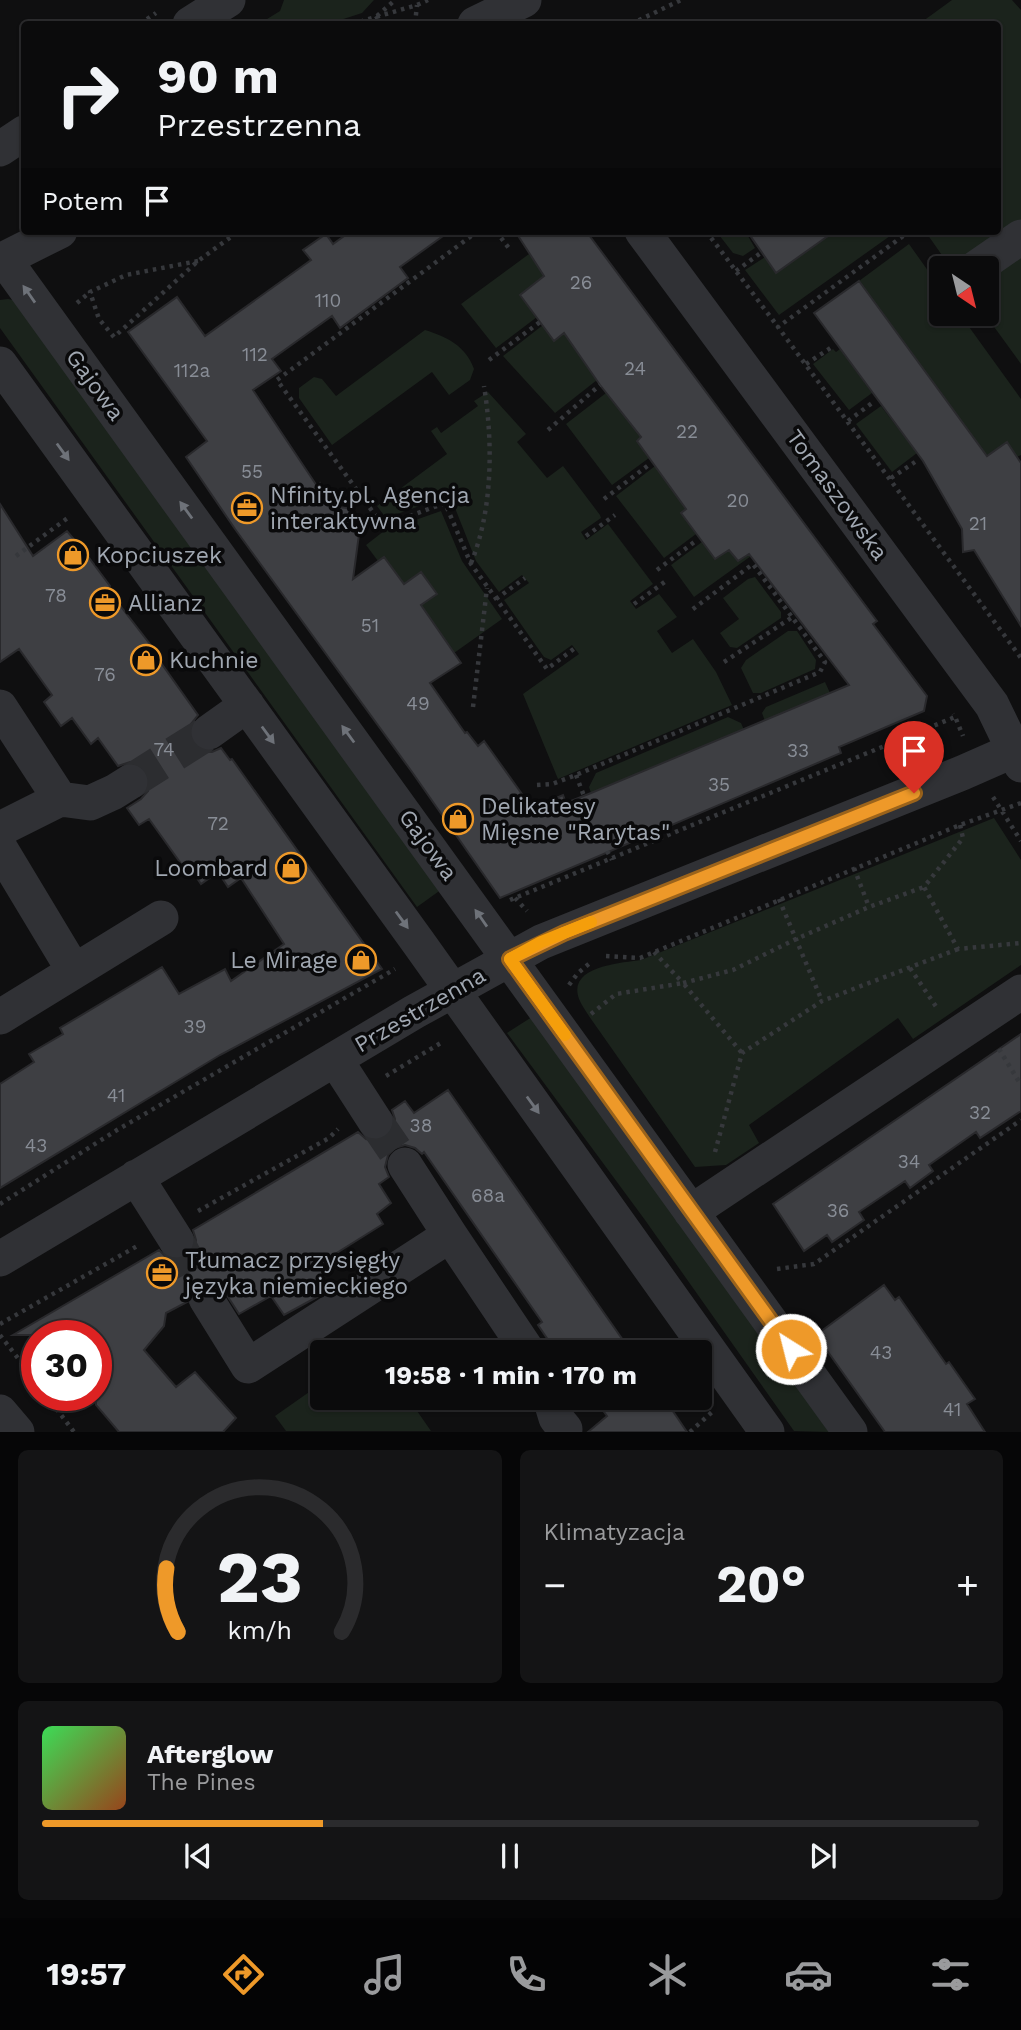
<!DOCTYPE html>
<html lang="pl">
<head>
<meta charset="utf-8">
<style>
  :root { --surface:#0b0b0c; --page:#141415; --text:#f1f3f6; --muted:#9a9b9d; --line:#2b2b2d; --accent:#ee9929 }
  body { margin:0; font-family:"Work Sans",sans-serif; background:var(--page); color:var(--text); height:100vh; display:flex; flex-direction:column; font-size:26px; white-space:nowrap }
  * { box-sizing:border-box; margin:0 }
  p { font-size:23px; color:var(--muted) }
  .icon { flex:none; width:38px; height:38px; fill:none; stroke:currentColor; stroke-width:2; stroke-linecap:round; stroke-linejoin:round }
  .map { position:relative; height:1432px; overflow:hidden }
  .side { display:flex; flex-direction:column; gap:18px; padding:18px; background:#060607; flex:1 }
  .side>* { flex:none }
  .hud { position:absolute; left:21px; top:21px; width:980px; height:214px; border-radius:7px; box-shadow:0 2px 5px #0004,0 0 0 2px var(--line); background:#0b0b0c; color:var(--text); overflow:hidden }
  .needle { width:46px; rotate:145deg }
  .fabs { position:absolute; left:929px; top:256px; display:grid; gap:14px }
  .fabs a { display:grid; place-items:center; width:70px; height:70px; border-radius:7px; background:var(--surface); box-shadow:0 2px 5px #0004,0 0 0 2px var(--line); font-size:35px }
  .speed { position:absolute; left:21px; top:1320px; display:flex; gap:14px; font-size:35px; font-weight:700; text-align:center }
  .speed>* { display:grid; place-content:center; width:91px; height:91px; border-radius:50%; background:var(--surface); box-shadow:0 2px 5px #0004,0 0 0 2px var(--line); line-height:1 }
  .speed .limit { border:10px solid #d22; background:#fff; color:#111 }
  .pin { position:absolute; display:grid; place-items:center; width:60px; height:60px; color:#fff; margin:-72px -30px; border-radius:50% 50% 50% 0; rotate:-45deg; box-shadow:0 0 7px #0007 }
  .pin .icon { rotate:45deg }
  .me { position:absolute; width:77px; margin:-38px; rotate:324deg; stroke-linejoin:round; filter:drop-shadow(0 0 5px #0008) }
  .turn { display:flex; align-items:center; gap:24px; height:147px; padding:0 21px; font-size:32px }
  .turn .icon { width:91px; height:91px; stroke-width:2.5 }
  .turn b { display:block; font-size:49px; line-height:60px }
  .then { display:flex; align-items:center; height:66px; padding:0 21px; background:#0003; gap:14px; font-size:26px }
  .big { font-size:52px; font-weight:700; line-height:1.1 }
  .side .widget { flex:1; display:flex; flex-direction:column; justify-content:center; gap:10px; min-width:0; padding:0 24px; border-radius:10px; background:var(--page) }
  .side .dial { align-items:center; gap:0 }
  .dial svg { height:182px; overflow:visible; fill:none; stroke:var(--line); stroke-width:7; stroke-linecap:round; text-anchor:middle }
  .dial text { fill:var(--text); stroke:none }
  .song { display:flex; align-items:center; gap:21px }
  .cover { width:84px; height:84px; border-radius:10px; background:linear-gradient(135deg,hsl(130 70% 55%),hsl(20 70% 35%)) }
  .played { height:7px; border-radius:4px; background:linear-gradient(90deg,var(--accent) 30%,var(--line) 30%) }
  .keys { display:flex; justify-content:space-around; direction:ltr }
  .heat { display:flex; justify-content:space-between; align-items:center; font-size:38px; direction:ltr }
  .side .tiles { flex:1; display:grid; gap:18px; grid-template-columns:1fr 1fr }
  .widget:last-child { grid-column:span 2 }
  .trip { position:absolute; left:310px; top:1340px; width:402px; height:70px; border-radius:7px; background:var(--surface); box-shadow:0 2px 5px #0004,0 0 0 2px var(--line); font-weight:700; line-height:70px; text-align:center }
  .dock { display:flex; height:112px; justify-content:space-around; align-items:center; background:#040405; color:var(--muted) }
  .dock .icon { width:49px; height:49px }
  .dock .active { color:var(--accent) }
  .dock b { font-size:32px; color:var(--text) }
  .map>svg:first-child { display:block }
  .green { fill:#1b231c }
  .building { fill:#3e3f43; stroke:#29292c; stroke-width:2 }
  .lines { fill:none; stroke-linecap:round; stroke-linejoin:round }
  .minor-tunnel { stroke:#2c2d30; stroke-width:35; stroke-dasharray:35 18; stroke-linecap:butt }
  .path { stroke:#36383c; stroke-width:4.5; stroke-dasharray:3.5 5; stroke-linecap:butt }
  .minor { stroke:#303135; stroke-width:35 }
  .oneway { fill:#6e7279 }
  .route-casing { stroke:#9b631b; stroke-width:18 }
  .route { stroke:#ee9929; stroke-width:12 }
  .slow { stroke:#f59e0b; stroke-width:12 }
  .labels { text-anchor:middle; dominant-baseline:central; stroke-width:7; stroke-linejoin:round; paint-order:stroke }
  .number-label { font-size:19px; fill:#888d96 }
  .street-label { font-size:23px; fill:#a0a7b1; stroke:#0a0a0b }
  .poi-label { font-size:23px; fill:#a0a7b1; stroke:#0a0a0b; text-anchor:start }
</style>
</head>
<body>
<div class="map">
<svg width="1021" height="1432" viewBox="0 0 1021 1432">
  <rect width="100%" height="100%" fill="#0f0f10"/>
  <path class="green" d="M284 0H374L362 13 328 24H259L280 11Z
    M952 0H1012L1021 10V364L984 313H987V268H951L925 231H998V24H919Z
    M716 231H745L755 248 743 256 733 253Z
    M835 231H897L779 315 745 270 765 257 776 272Z
    M909 244 941 289 942 313H959L1021 399V455L1017 457 1007 442 988 455 985 453 859 281Z
    M529 254 545 277 537 317 496 348 461 304Z
    M8 299 13 300 442 889 417 907 0 328V300Z
    M543 325 554 340 573 327 597 359 587 367 597 380 555 413 503 356Z
    M425 330C447 337 466 346 474 369L470 380 449 395 432 372 332 445 299 398V388L314 377 322 379 336 396Z
    M833 349 836 352 840 349 872 393 849 410 813 364Z
    M488 392 526 434 517 442 547 478 563 466 600 515 601 518 581 532 586 540 608 524 653 584 630 601 636 609 659 594 677 617 657 631 672 653 693 639 716 672 732 705 558 779 523 694 579 654 572 645 551 660 544 657 504 600 529 583 522 575 499 592 476 561 455 508 445 497 386 518 377 506 447 454 431 431 437 427 441 433 478 406 474 401Z
    M606 393 614 403 624 396 647 433 637 441 649 458 612 485 566 424Z
    M881 406 917 453 892 472 856 424Z
    M655 466 664 478 695 503 681 513 696 534 664 558 616 496Z
    M441 511 462 561 502 619 454 653 421 607 419 600H429L437 594 421 572 413 577 410 586 404 584 384 558 378 561 366 545 384 531Z
    M702 542 715 559 729 550 738 561 749 553 751 556 694 597 671 565Z
    M755 577 781 612V618L737 648 730 647 720 633 739 619 723 598 748 579Z
    M788 631H797L816 660 815 669 761 693H753L741 668 746 660Z
    M825 682 830 693 765 721 762 713 766 707Z
    M728 717 741 723 744 730 591 793 589 787 596 773Z
    M994 818 1021 860V965L913 1039 898 1018 749 1125 759 1143 726 1165 695 1167 591 1019C587 1013 582 1006 579 999 567 966 621 963 641 960Z
    M535 1015 829 1432 794 1431 645 1220 507 1033Z
    M322 1383V1398H408L431 1431H286L275 1416Z"/>
  <path class="building" d="M351 231H450L400 267 408 278 340 328 332 316 272 359 281 371 253 390 317 486 320 483 337 507 347 508 360 527 353 579 384 557 404 584 421 572 437 594 421 605 461 663 430 683 465 733 467 732 478 746 484 741 532 808 563 795 566 803 591 793 849 685 749 554 738 561 729 550 715 559 681 513 686 509 637 441 641 437 600 385 564 333 554 341 540 322 520 295 544 276 515 231H586L877 621 873 624 927 696 924 711 839 747 841 753 500 898 412 772 235 529 186 457 207 441 128 332 177 297 205 336 311 260 303 250 326 234 333 244Z
    M747 231H835L776 273Z
    M859 281 987 456 1007 442 1021 463V626L974 550 963 552 962 529 923 461 814 313Z
    M0 504 33 556 67 531 84 551 110 586 109 589 122 608 160 657 159 660 198 715 191 724 189 733 192 743 201 751 212 752 221 748 230 760 232 759 382 969 220 1055 0 1188V1084L34 1062 29 1054 63 1034 60 1028 162 967 179 994 225 969 231 981 284 944 241 878 228 887 218 872 201 884 186 862 182 865 149 819 139 825 127 808 141 799 148 791 150 781 147 771 140 765 130 762 118 766 98 738 91 744 72 718 61 726 44 702 52 695 19 649 0 662Z
    M1021 1034V1111L980 1138 976 1132 929 1165 933 1171 910 1188 905 1181 859 1212 864 1220 832 1242 827 1235 804 1251 773 1204Z
    M448 1090 632 1353H557L538 1325 542 1322 424 1152 422 1154 415 1148 405 1145 395 1148 388 1155 385 1167 389 1177 379 1184 391 1203 377 1214 383 1224 324 1261 328 1273 312 1284 319 1296 284 1315 271 1296 239 1314 219 1283 206 1280 197 1283 190 1290 187 1302 166 1313 164 1326 144 1350 176 1387 195 1372 236 1418 223 1432H119L96 1405V1335H13L159 1250 167 1258 176 1260 186 1257 194 1249 196 1240 193 1230 358 1132 366 1139 375 1141 385 1138 393 1130 395 1119 392 1110 405 1101 414 1113Z
    M884 1285 895 1300 899 1297 946 1364 949 1362 975 1399 967 1404 985 1432H885L816 1335Z
    M594 1398H664L687 1432H588L607 1416Z"/>
  <g class="lines">
    <path class="minor-tunnel" d="M130 782 209 732
      M375 1121 405 1165
      M176 1240 207 1300"/>
    <path class="path" d="M376 16 381 24
      M377 16 395 0
      M140 24 156 13
      M352 24 417 5 428 0
      M415 24 417 5
      M631 24 681 0
      M478 231 277 380 383 526 445 503 471 564 547 669 575 648
      M496 231 511 251
      M706 231 778 327
      M910 231 778 327 1021 658
      M198 261 126 275 90 292 99 319 114 337 198 261 239 231
      M736 271 762 252
      M77 303 90 292
      M489 360 540 322
      M806 364 832 347
      M848 421 872 403
      M548 430 600 385
      M891 478 915 462
      M604 499 650 464
      M586 536 615 515
      M16 556 69 517
      M471 563C493 510 493 442 484 386
      M657 570 697 540
      M496 599 525 578
      M634 604 666 581
      M724 662 791 618
      M473 707 487 588
      M956 719 963 736
      M576 775 584 796
      M537 785 552 784 576 775 820 672 825 662 753 564 689 612
      M993 797 1021 841
      M960 825 963 838 924 887 958 949 1021 943
      M607 851 612 860
      M854 868 869 907
      M515 898 527 911
      M779 899 822 1001
      M510 900 955 717 953 714
      M654 952 683 983 733 970 796 939 869 907 924 887
      M606 956 640 958 960 825 1021 803
      M910 968 937 1008
      M569 985 578 973 590 963
      M591 1014 616 994 683 983 742 1053
      M999 1049 1021 1085
      M386 1076 444 1041
      M715 1152 742 1053 822 1001 958 949
      M0 1204 117 1130 395 969
      M198 1211 329 1138 338 1129
      M777 1269 814 1264 1021 1120
      M0 1324 139 1245
      M0 1335 37 1383
      M46 1395 74 1432
      M690 1432 712 1412"/>
    <path class="minor" d="M190 24 228 0
      M475 24 524 0
      M0 149 24 133
      M642 231 992 705 1021 765
      M4 259 850 1432
      M0 261 60 231
      M976 268 1021 237
      M0 364 418 942 767 1432
      M0 707 60 799 90 803 114 792 130 782
      M209 732 247 705
      M0 829 60 799
      M0 848 74 971
      M0 1017 161 918
      M335 1059 375 1121
      M136 1177 176 1240
      M691 1212 1021 992
      M450 1235 529 1353
      M0 1259 414 1012 541 942 962 773 1021 747
      M207 1300 248 1366 450 1235 405 1165
      M550 1398 556 1418 565 1429
      M0 1412 17 1432"/>
  </g>
  <defs><path id="oneway-solid" d="M-6-.8H1V-3.2L6.5 0L1 3.2V.8H-6Z" transform="scale(1.75)"/></defs>
  <g class="oneway">
    <use href="#oneway-solid" transform="translate(29 294) rotate(-125)"/>
    <use href="#oneway-solid" transform="translate(63 452) rotate(54)"/>
    <use href="#oneway-solid" transform="translate(186 510) rotate(-126)"/>
    <use href="#oneway-solid" transform="translate(348 734) rotate(-126)"/>
    <use href="#oneway-solid" transform="translate(268 735) rotate(54)"/>
    <use href="#oneway-solid" transform="translate(481 918) rotate(-125)"/>
    <use href="#oneway-solid" transform="translate(402 920) rotate(54)"/>
    <use href="#oneway-solid" transform="translate(533 1105) rotate(54)"/>
  </g>
  <g class="lines">
    <g class="route-casing">
      <path id="route" d="M791 1349 510 959 564 933 914 793"/>
    </g>
    <use href="#route" class="route"/>
    <path class="slow" d="M565 1035 510 959 541 942 591 922"/>
  </g>
  <defs>
    <g id="office-ring" transform="scale(1.575)"><circle r="9.5" fill="#0a0a0b" stroke="#ee9929" stroke-width="1.5"/><path d="M-6-3h4V-5.5h4V-3h4V5H-6ZM-1-4.5V-3h2v-1.5ZM-6 0V1H6V0Z" fill="#ee9929"/></g>
    <g id="shop-ring" transform="scale(1.575)"><circle r="9.5" fill="#0a0a0b" stroke="#ee9929" stroke-width="1.5"/><path d="M-5-2.5h2.3a2.7 3.5 0 0 1 5.4 0H5L5.5 6h-11ZM-1.5-2.5h3a1.5 2.3 0 0 0-3 0Z" fill="#ee9929"/></g>
  </defs>
  <g fill-rule="evenodd">
    <use href="#office-ring" x="247" y="508"/>
    <use href="#shop-ring" x="73" y="555"/>
    <use href="#office-ring" x="105" y="603"/>
    <use href="#shop-ring" x="146" y="660"/>
    <use href="#shop-ring" x="458" y="819"/>
    <use href="#shop-ring" x="291" y="868"/>
    <use href="#shop-ring" x="361" y="960"/>
    <use href="#office-ring" x="162" y="1273"/>
  </g>
  <g class="labels">
    <g class="number-label">
      <text x="581" y="282">26</text>
      <text x="328" y="300">110</text>
      <text x="255" y="354">112</text>
      <text x="635" y="368">24</text>
      <text x="192" y="370">112a</text>
      <text x="687" y="431">22</text>
      <text x="252" y="471">55</text>
      <text x="738" y="500">20</text>
      <text x="978" y="523">21</text>
      <text x="56" y="595">78</text>
      <text x="370" y="625">51</text>
      <text x="105" y="674">76</text>
      <text x="418" y="703">49</text>
      <text x="164" y="749">74</text>
      <text x="798" y="750">33</text>
      <text x="719" y="784">35</text>
      <text x="218" y="823">72</text>
      <text x="195" y="1026">39</text>
      <text x="116" y="1095">41</text>
      <text x="980" y="1112">32</text>
      <text x="421" y="1125">38</text>
      <text x="36" y="1145">43</text>
      <text x="909" y="1161">34</text>
      <text x="488" y="1195">68a</text>
      <text x="838" y="1210">36</text>
      <text x="881" y="1352">43</text>
      <text x="952" y="1409">41</text>
    </g>
    <g class="street-label">
      <text transform="translate(95 385) rotate(54)">Gajowa</text>
      <text transform="translate(837 495) rotate(54)">Tomaszowska</text>
      <text transform="translate(428 845) rotate(54)">Gajowa</text>
      <text transform="translate(420 1010) rotate(-30)">Przestrzenna</text>
    </g>
    <g class="poi-label">
      <text x="270" y="495">Nfinity.pl. Agencja<tspan x="270" dy="26">interaktywna</tspan></text>
      <text x="96" y="555">Kopciuszek</text>
      <text x="128" y="603">Allianz</text>
      <text x="169" y="660">Kuchnie</text>
      <text x="481" y="806">Delikatesy<tspan x="481" dy="26">Mięsne "Rarytas"</tspan></text>
      <text x="268" y="868" text-anchor="end">Loombard</text>
      <text x="338" y="960" text-anchor="end">Le Mirage</text>
      <text x="185" y="1260">Tłumacz przysięgły<tspan x="185" dy="26">języka niemieckiego</tspan></text>
    </g>
  </g>
</svg>
<div class="fabs">
<a><svg class="needle" viewBox="-14 -14 28 28"><path d="M0-13l5 13h-10z" fill="#e53935"/><path d="M0 13l5-13h-10z" fill="#9a9b9d"/></svg></a>
</div>
<div class="speed"><div class="limit">30</div></div>
<div class="pin" style="left:914px;top:793px;background:#d93025"><svg class="icon" aria-label="arrive" viewBox="0 0 24 24"><path d="M6 21V4h12l-3 4 3 4H6"/></svg></div>
<svg class="me" style="left:791px;top:1349px" viewBox="-20 -20 40 40"><circle r="17" fill="#ee9929" stroke="#fff" stroke-width="3"/><path d="M0-11L8 9 0 5-8 9z" fill="#fff"/></svg>
<div class="trip">19:58 · 1 min · 170 m</div>
<div class="hud">
<div class="turn"><svg class="icon" aria-label="right" viewBox="0 0 24 24"><path d="M7 20v-9h11M14 6l5 5-5 5"/></svg><div><b>90 m</b>Przestrzenna</div></div>
<div class="then">Potem<svg class="icon" aria-label="arrive" viewBox="0 0 24 24"><path d="M6 21V4h12l-3 4 3 4H6"/></svg></div>
</div>
</div>
<section class="side">
<div class="tiles">
<div class="widget dial"><svg viewBox="0 0 100 80">
<path d="M14 69A42 42 0 1 1 86 69"/>
<path d="M14 69A42 42 0 0 1 9 41" stroke="#ee9929"/>
<text x="50" y="56" font-size="32" font-weight="700">23</text>
<text x="50" y="72" font-size="11">km/h</text>
</svg></div>
<div class="widget"><p>Klimatyzacja</p>
<div class="heat"><a>−</a><b class="big">20°</b><a>+</a></div>
</div>
<div class="widget">
<div class="song"><i class="cover"></i><div><b>Afterglow</b><p>The Pines</p></div></div>
<div class="played"></div>
<div class="keys"><svg class="icon" aria-label="previous" viewBox="0 0 24 24"><path d="M18 5L8 12l10 7zM5 5v14"/></svg><svg class="icon" aria-label="pause" viewBox="0 0 24 24"><path d="M8 5v14M16 5v14"/></svg><svg class="icon" aria-label="next" viewBox="0 0 24 24"><path d="M6 5l10 7-10 7zM19 5v14"/></svg></div>
</div>
</div>
</section>
<nav class="dock">
<b>19:57</b>
<svg class="icon active" aria-label="directions" viewBox="0 0 24 24"><path d="M12 3l9 9-9 9-9-9zM9 14v-3h6M13 9l2 2-2 2"/></svg>
<svg class="icon" aria-label="music" viewBox="0 0 24 24"><path d="M9 18V5l10-2v13"/><circle cx="6" cy="18" r="3"/><circle cx="16" cy="16" r="3"/></svg>
<svg class="icon" aria-label="phone" viewBox="0 0 24 24"><path d="M5 4h4l2 5-3 2q2 4 5 5l2-3 5 2v4C11 20 4 13 5 4z"/></svg>
<svg class="icon" aria-label="climate" viewBox="0 0 24 24"><path d="M12 3v18M4 7l16 10M4 17L20 7"/></svg>
<svg class="icon" aria-label="car" viewBox="0 0 24 24"><path d="M5 17H2v-5l4-1 3-4h7l3 4 3 1v5h-3M9 17h6M6 11h13"/><circle cx="7" cy="17" r="2"/><circle cx="17" cy="17" r="2"/></svg>
<svg class="icon" aria-label="filters" viewBox="0 0 24 24"><path d="M4 7h16M4 17h16"/><circle cx="9" cy="7" r="2"/><circle cx="15" cy="17" r="2"/></svg>
</nav>
</body>
</html>
